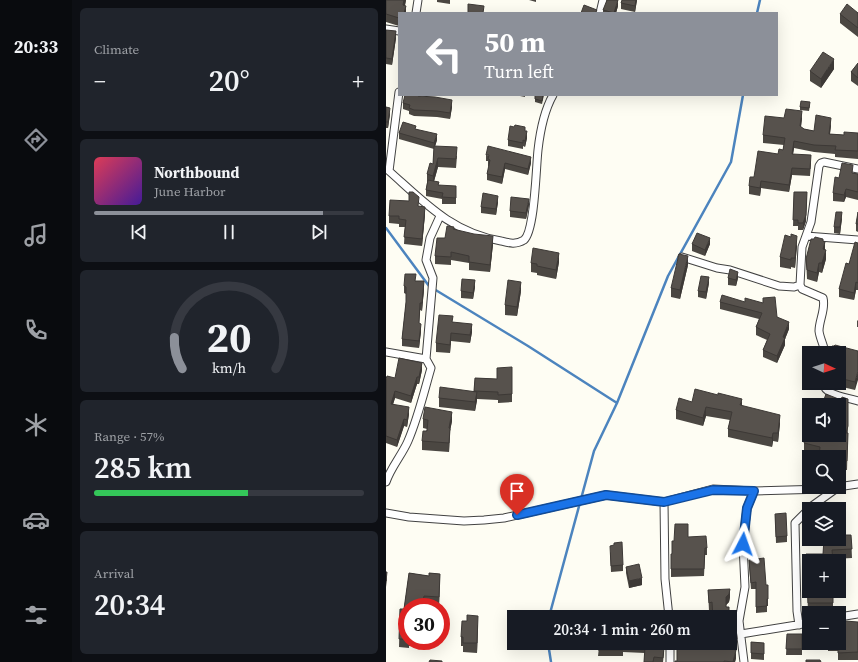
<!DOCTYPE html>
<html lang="en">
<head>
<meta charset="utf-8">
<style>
  :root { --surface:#171b24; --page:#20242c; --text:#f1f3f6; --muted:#9ea1a6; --line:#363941; --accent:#8c9099 }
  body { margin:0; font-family:"Source Serif 4",serif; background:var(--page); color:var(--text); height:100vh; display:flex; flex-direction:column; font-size:15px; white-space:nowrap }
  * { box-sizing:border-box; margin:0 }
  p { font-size:13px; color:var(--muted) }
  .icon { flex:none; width:22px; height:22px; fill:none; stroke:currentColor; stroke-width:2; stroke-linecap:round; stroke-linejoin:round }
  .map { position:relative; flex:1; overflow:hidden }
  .panel { display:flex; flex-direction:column; gap:8px; padding:8px; background:#0d0f14; width:314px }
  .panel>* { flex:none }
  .banner { position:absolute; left:12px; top:12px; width:380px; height:84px; border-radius:0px; box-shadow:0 4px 16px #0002; background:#8c9099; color:#fff; overflow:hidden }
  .needle { width:26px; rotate:94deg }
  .controls { position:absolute; left:416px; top:346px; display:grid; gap:8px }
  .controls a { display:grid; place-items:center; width:44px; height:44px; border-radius:0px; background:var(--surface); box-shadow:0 4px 16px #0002; font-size:20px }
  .speed { position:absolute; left:12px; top:598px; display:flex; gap:8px; font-size:20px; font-weight:700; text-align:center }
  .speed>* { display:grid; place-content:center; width:52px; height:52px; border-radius:50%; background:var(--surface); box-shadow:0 4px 16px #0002; line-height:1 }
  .speed .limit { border:6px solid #d22; background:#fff; color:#111 }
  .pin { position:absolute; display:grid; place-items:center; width:34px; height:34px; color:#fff; margin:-41px -17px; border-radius:50% 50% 50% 0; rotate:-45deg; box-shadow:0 0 4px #0007 }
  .pin .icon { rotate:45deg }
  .me { position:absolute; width:44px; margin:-22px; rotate:4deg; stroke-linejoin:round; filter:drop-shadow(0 0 3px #0008) }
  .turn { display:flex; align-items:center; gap:14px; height:84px; padding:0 20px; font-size:18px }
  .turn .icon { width:52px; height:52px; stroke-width:2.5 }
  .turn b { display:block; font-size:28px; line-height:34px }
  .big { font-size:30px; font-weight:600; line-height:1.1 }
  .panel .card { flex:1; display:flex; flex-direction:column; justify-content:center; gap:6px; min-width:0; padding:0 14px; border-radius:6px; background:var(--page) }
  .panel .dial { align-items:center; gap:0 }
  .dial svg { height:104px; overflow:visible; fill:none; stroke:var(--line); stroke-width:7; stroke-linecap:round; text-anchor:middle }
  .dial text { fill:var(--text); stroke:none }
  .song { display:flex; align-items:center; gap:12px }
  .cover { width:48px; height:48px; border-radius:6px; background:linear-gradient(135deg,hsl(350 70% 55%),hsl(260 70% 35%)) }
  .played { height:4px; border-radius:2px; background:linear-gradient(90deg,var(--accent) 85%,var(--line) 85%) }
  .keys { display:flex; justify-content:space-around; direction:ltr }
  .heat { display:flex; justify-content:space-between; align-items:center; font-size:22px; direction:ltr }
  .charge { height:6px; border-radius:3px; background:linear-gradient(90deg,#34c759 57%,var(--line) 0) }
  .trip { position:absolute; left:121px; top:610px; width:230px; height:40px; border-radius:0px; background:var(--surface); box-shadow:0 4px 16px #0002; font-weight:600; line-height:40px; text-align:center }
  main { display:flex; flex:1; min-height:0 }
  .tab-bar { display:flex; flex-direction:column; width:72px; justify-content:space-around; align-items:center; background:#090b0e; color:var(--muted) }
  .tab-bar .icon { width:28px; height:28px }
  .tab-bar .current { color:var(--accent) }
  .tab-bar b { font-size:18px; color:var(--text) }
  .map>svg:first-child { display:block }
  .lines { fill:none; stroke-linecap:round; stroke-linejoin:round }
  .stream { stroke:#4c84be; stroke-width:2.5 }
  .minor-casing { stroke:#424242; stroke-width:9 }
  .minor { stroke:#fff; stroke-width:7 }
  .wall { fill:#4b4742 }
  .shaded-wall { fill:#3d3936 }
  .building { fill:#57524d; stroke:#3d3936 }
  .route-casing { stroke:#114b97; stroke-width:10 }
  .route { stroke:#1a73e8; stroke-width:7 }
</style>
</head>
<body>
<main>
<nav class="tab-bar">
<b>20:33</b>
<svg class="icon current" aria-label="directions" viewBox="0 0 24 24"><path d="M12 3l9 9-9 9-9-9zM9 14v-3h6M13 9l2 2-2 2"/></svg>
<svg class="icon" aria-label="music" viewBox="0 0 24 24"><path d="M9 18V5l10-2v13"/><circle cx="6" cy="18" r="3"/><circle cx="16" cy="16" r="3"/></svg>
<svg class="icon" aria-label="phone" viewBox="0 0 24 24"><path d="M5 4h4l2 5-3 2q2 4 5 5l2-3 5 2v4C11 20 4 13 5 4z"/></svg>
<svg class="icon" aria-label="climate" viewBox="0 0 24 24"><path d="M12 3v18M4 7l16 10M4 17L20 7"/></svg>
<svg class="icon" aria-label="car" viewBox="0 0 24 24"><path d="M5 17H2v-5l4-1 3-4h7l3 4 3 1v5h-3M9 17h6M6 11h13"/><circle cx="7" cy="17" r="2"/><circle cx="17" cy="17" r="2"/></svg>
<svg class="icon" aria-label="filters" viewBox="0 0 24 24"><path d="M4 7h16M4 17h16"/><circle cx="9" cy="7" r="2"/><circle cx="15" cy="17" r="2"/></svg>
</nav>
<section class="panel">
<div class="card"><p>Climate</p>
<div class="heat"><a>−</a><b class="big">20°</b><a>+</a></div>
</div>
<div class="card">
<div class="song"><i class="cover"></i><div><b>Northbound</b><p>June Harbor</p></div></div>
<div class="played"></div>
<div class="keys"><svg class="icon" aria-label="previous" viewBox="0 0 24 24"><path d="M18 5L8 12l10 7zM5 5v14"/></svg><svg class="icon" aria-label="pause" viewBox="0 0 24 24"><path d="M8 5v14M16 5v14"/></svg><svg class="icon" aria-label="next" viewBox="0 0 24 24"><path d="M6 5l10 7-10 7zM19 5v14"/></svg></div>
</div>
<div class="card dial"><svg viewBox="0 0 100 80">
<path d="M14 69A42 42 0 1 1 86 69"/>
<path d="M14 69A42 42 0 0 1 8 45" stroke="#8c9099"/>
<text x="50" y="56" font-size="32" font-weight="700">20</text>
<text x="50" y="72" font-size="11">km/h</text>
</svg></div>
<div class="card"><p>Range · 57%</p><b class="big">285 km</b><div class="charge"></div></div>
<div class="card"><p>Arrival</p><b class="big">20:34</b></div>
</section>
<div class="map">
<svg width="472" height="662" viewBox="0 0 472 662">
  <rect width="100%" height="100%" fill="#fefdf3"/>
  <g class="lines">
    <path class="stream" d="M371 13 374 0
      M0 228 43 286 142 346 231 403
      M163 617 208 451 231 403 282 276 345 162 357 95
      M162 643 165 662"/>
    <g class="minor-casing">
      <path id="minor" d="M30 13 32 0
        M214 13 217 0
        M0 29 13 31
        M13 92 3 171C38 202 66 233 115 241 123 243 130 245 138 240 149 231 150 167 152 150 154 132 158 111 167 95
        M420 236 472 240
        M296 257 331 268 344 270 393 286 408 287 414 285
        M0 352 40 359 47 278 40 260 44 238 54 216
        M439 353C438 345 434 339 433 331 433 320 440 309 437 298L416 289 414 285 416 247 425 222 433 166 435 163 438 162 472 169
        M437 383C439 396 461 397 472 401
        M0 482C5 467 16 455 22 441 32 418 38 392 45 368L40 359
        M278 502 279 579 283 617
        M0 513 23 517 78 521 98 520 118 518 220 495 278 502 327 489 368 491 438 489 472 484
        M453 617 472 614
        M413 625 411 611 409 523 426 506 451 488
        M355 634 423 623
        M284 662V643
        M358 662 353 621 359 587 357 544 361 508 368 491"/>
    </g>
    <use href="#minor" class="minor"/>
  </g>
  <path class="wall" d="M0 0H20L19 6 20 13H13V26L0 22Z
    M51 0H64V4L51 2Z
    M143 0H150V2Z
    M251 0 249 12 235 9V3Z
    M232 6 230 13H217V10Z
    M472 13V37L454 23V14Z
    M0 30 10 38 6 65 0 64Z
    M472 63V86L465 81V72Z
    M448 69 435 88 424 81V71Z
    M129 95H139V97Z
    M158 95 156 104 149 102V99Z
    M33 96 66 107 64 119 51 117 28 116 23 114V111L17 109V103Z
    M424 105 423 111 414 110V107Z
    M0 107 4 114 2 128H0Z
    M398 118H416L415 127 418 129 428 131 445 125 444 134 458 135 472 133V159L449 157V154L428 152 408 148 407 154 425 163 424 176 406 175 403 192 375 188 374 196 363 194V186L368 177 397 150 398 145 377 143V135Z
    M30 129 51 140 49 146 71 156 70 168 52 167 48 181 53 185 70 192V204H56V199L40 196V190L41 183V174L47 164 48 149 13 139V133Z
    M139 131 141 138 139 147 137 146V149L122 146V140Z
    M100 155 145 163 142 175 119 169 116 184 101 180V174L103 166H102V161H100Z
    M467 173 472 174V200L460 197 458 202 447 201V193L453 178Z
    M408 192 420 221 417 230H412V226H407Z
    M112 202 110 215 95 213V207Z
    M143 205 140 219 124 217V211Z
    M33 206 39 214 36 246 18 244 19 227H13V224L3 223V216Z
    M472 212V232L470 231V224Z
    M456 218 454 234 448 233V227Z
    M68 229 107 244 104 272 83 270V263L65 260V265L49 264V256L59 238Z
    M437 241 439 250 440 259 436 273 433 272 431 282 421 279 420 259Z
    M472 243V290H470L468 300 453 297V289L463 264Z
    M306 244H324L319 256 306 251Z
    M411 245 409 268 405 267V269L394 267V257Z
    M173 262 170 279 151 275V273L145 272V263Z
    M302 265 294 299 285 297V288Z
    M342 278H352L350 286 342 285Z
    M30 281 38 289 36 311 34 310 33 323 35 331 33 348 16 346V339L20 302V294L18 293V286Z
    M323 283 320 299 312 297V291Z
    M89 287 87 299 75 298V291Z
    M135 291 131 316 119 315V305Z
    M377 298 391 317 403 329 399 339V345L391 363 377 357V350L381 340 370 335V327L373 319 334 309V302H359L377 303Z
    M471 320 472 321V327H471Z
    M67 322 86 332 84 343 65 341 64 353 50 352V343Z
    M472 351 469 390 444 384V383H453V353Z
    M126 367V402L112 403V400L91 399 89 411 53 407V398L88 391 89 378 111 379Z
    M36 370 33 384H31L25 403 9 398 7 404 23 414 21 427 18 426 11 447 0 443V379L9 378Z
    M462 399 461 470H453V457H433V456L418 452V443L423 435 455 400Z
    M306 402 356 406 394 423 392 442 387 441 386 447 342 437V429L344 420 320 416 317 426 290 419V410Z
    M37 419 66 421 64 431 63 452 36 450V441L41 429 37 428Z
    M389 514 401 536V542L390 543Z
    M453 535H465L466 558 447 559V561H423V591H447V612H422L420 554H437L438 539H453Z
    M302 537 321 548V555H319L318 576 285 577V554H286L288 541Z
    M224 552 237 565V571L225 572Z
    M363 560 380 585 382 599V606H381V612L370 613V589H365L363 566Z
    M240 567 256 585 243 588 240 573Z
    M23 573 43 576V573L54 574 53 606 38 605 37 607H21V641H40V646H23V648L13 647 14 609H18Z
    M322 590 344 597 343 602 340 605 343 617H327L326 611H323Z
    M472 622V660H452V651H442V643L459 626Z
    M92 625 91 653 77 652V646H75V637Z
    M344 626 351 639V647L339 648 350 658 349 662H289L291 661 297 647V643H344Z
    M401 634H416V655H400Z
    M365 642 378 643V660L365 659Z
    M205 643H277L276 647 278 653 277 662H258L259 653 237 652V656H212L213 647H205Z"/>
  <path class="shaded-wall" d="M18 0H20L17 13V5Z
    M232 0V6L230 13H228Z
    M250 0H251L249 12V6Z
    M20 6V13H18Z
    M10 31V38L6 65V59Z
    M448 59V69L435 88V79Z
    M66 100V107L64 119V113Z
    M4 108V114L2 128V122Z
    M416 111V118L414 134V126Z
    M445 118V125L443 141V134Z
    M141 131V138L139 147V141Z
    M51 134V140L48 150V143Z
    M408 141V148L406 161V154Z
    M145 157V163L142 175V169Z
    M52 158V167L47 185V176Z
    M119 163V169L116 184V177Z
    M406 168V175L403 192V185Z
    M375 181V188L374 196V188Z
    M460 189V197L458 202V195Z
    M421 192 420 221 417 230V223Z
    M112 196V202L110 215V209Z
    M143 199V205L140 219V213Z
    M39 207V214L36 246V239Z
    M456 212V218L454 234V227Z
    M107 236V244L104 272V265Z
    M411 236V245L409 268V258Z
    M324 238V244L319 256V250Z
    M437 239V248L439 242V251L437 258Z
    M440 250V259L436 273V263Z
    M173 253V262L170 279V270Z
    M302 256V265L294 299V290Z
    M433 263V272L431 282V273Z
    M352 272V278L350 286V280Z
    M323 277V283L320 299V292Z
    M89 280V287L87 299V293Z
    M38 281V289L36 311V303Z
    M135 282V291L131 316V307Z
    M470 282V290L468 300V293Z
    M403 322V329L399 339V345L391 363V356L397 337Z
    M35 324V331L33 348V341Z
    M86 324V332L84 343V335Z
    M65 333V341L64 353V345Z
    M36 363V370L33 384V377Z
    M472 371V380L469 390V382Z
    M31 377V384L25 403V396Z
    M9 391V398L5 411V404Z
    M91 392V401L89 411V402Z
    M356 399V407L354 405Z
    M462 399 461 470V436L460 433Z
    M23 407V414L21 427V420Z
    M320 407V416L317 426V418Z
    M66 412V421L64 431 63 452V428Z
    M394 415V423L392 442V433Z
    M18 419V426L11 447V440Z
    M387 433V441L386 447V438Z
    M1 572V579L0 587V581Z
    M54 574V582L53 606V597Z
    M256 578V585L243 588V581Z
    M344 589V597L343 602 340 605V597Z
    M92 616V625L91 653V643Z
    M350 650V658L349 662H347Z"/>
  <path class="building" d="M0 0H18L17 5 20 6 18 13H13V18L0 14Z
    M221 0H232L228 13 217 10Z
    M236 0H250L249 6 235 3Z
    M82 4 98 6 97 13H82Z
    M461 4 472 13V28L454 14Z
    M198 5 211 10 209 13H195Z
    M0 30 10 31 6 59 0 58Z
    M437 52 448 59 435 79 424 71Z
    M472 63V78L465 72Z
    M19 95H33L32 96 49 97 66 100 64 113 51 111 28 110 23 108 24 105 17 103Z
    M149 95H157L156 101 149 99Z
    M415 101 424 102 423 108 414 107Z
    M0 107 4 108 2 122H0Z
    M400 109 416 111 414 126 418 129 428 131 430 115 445 118 443 134 458 135V132L472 133V151L449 150 450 146 428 145 408 141 406 154 425 155 424 169 406 168 403 185 375 181 374 188 363 186 364 177H368L372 151 392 154 393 149 397 150 399 138 377 135 379 116 398 118Z
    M17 122 30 126 29 129 51 134 48 143 13 133Z
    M129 125 139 127V131H141L139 141 137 140V143L122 140 124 126 128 127Z
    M48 146 71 147 70 159 52 158 47 176 41 174 44 163 47 164Z
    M102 146 145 157 142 169 119 163 116 177 101 174 104 160 102 159 103 155H100Z
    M456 163 467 165 466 173 472 174V192L460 189 458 195 447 193 449 177 453 178Z
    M42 180 53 182 52 185 70 186V198L56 197 57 193 40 190Z
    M23 192H27L33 197 32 206 39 207 36 239 18 237 20 220 13 219V216H3L4 200 23 201Z
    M408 192H421L420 215 417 223H412V220H407Z
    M97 193 112 196 110 209 95 207Z
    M125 197 143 199 140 213 124 211Z
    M450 212H456L454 227H448Z
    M472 212V224H470Z
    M61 226 68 227 67 229 88 234 107 236 104 265 83 262V256L65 252V257L49 256 51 238H59Z
    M311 233 324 238 319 250 306 244Z
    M405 234 411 236 409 258H405V260L394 257 399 235 405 237Z
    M429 237 437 239V241L439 242 437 249 440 250 436 263H433L431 273 421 270 420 259 425 239H428Z
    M469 242 472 243V283L470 282 468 293 453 289 460 263 463 264Z
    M147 248 173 253 170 270 151 266V264L145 263Z
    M293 254 302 256 294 290 285 288Z
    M344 269 352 272 350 280 342 278Z
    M19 274H30L29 281H38L36 303H34L33 323 35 324 33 341 16 339 20 302V287L18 286Z
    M315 276 323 277 320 292 312 291Z
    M76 279 89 280 87 293 75 291Z
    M122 280 135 282 131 307 119 305Z
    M336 295 359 302V298L377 303V298L389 297 391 317 403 322 397 337 399 338 391 356 377 350 384 334 370 327 376 313 334 302Z
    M53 315 67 316 66 322 86 324 84 335 65 333 64 345 50 343Z
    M449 345 472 351V371L469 382 453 378V353H445L446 346H448Z
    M13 358 36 363 33 377H31L25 396 9 391 5 404 23 407 21 420 18 419 11 440 0 436V379L1 376 9 378Z
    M126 367V394L112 395V392L88 391 89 378 111 379V368Z
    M54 387 91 392 89 402 53 398Z
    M309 389 332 395V393L356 399 354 405 394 415 392 433H387L386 438 342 429 346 412 320 407 317 418 290 410 293 398 306 402Z
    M440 394 455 400 456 397 462 399V426L460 433H462L461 461H453V457L433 456 434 447 418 443 422 431H423V435H453V405H436Z
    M39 407 66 412 63 428 64 429 63 443 36 441 37 431H41L42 420 37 419Z
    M441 504 451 506V509H439Z
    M400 513 401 536 390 537 389 514Z
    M289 524H302V537L320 536 321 548H319L318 569H285V554H286V541H288Z
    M453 535H465L466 549 446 550 447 561H423V591H447V603H422L420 554H437L438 539H453Z
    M236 542 237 565 225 566 224 546 228 545V543Z
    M378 558 380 585H382V599H381V606L370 607V582L365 583 363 560Z
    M253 564 256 578 243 581 240 567Z
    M0 572H1L0 581Z
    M23 573 43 576V573L54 574 53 597 38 596 36 607H21V639H13L14 609H18Z
    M344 589 343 594 340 597V607H343V617H327L326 602 323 603 322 590Z
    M81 615 92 616 91 643H77V637H75L76 621H81Z
    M459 621 472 622V652L452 653V644H442V643H453V626H459Z
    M344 626H350L351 639 344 640Z
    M401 634H416V649H400Z
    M365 642 378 643V654L365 653Z
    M213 643H276L275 647H278L277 658 268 657 267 662H258L259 647 237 646V650H212Z
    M297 643H313L350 650 347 662 338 661V662H289V661H291V647H297Z
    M44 660 56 661V662H43Z
    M420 660H434L435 662H420Z"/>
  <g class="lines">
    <g class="route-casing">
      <path id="route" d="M131 515 220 495 278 502 327 490 368 491 361 508 357 544"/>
    </g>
    <use href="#route" class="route"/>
  </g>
</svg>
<div class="controls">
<a><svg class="needle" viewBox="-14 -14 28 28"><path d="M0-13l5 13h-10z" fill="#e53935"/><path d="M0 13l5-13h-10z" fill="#9ea1a6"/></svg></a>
<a><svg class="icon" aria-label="sound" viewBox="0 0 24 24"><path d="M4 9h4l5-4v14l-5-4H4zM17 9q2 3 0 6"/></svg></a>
<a><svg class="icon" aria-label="search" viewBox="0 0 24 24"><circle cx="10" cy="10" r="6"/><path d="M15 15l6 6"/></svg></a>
<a><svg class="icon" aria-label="layers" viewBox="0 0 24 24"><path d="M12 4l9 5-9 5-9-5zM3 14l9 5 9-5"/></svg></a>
<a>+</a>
<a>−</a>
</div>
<div class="speed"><div class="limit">30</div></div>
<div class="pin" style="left:131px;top:515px;background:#d93025"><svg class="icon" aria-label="arrive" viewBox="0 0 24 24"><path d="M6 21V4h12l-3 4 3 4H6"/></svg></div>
<svg class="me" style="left:357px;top:544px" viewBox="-20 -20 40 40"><path d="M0-17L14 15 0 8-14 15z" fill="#1a73e8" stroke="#fff" stroke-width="4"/></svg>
<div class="trip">20:34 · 1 min · 260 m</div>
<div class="banner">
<div class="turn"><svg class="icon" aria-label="left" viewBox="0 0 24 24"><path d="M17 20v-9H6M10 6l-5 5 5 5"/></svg><div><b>50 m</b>Turn left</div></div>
</div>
</div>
</main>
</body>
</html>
